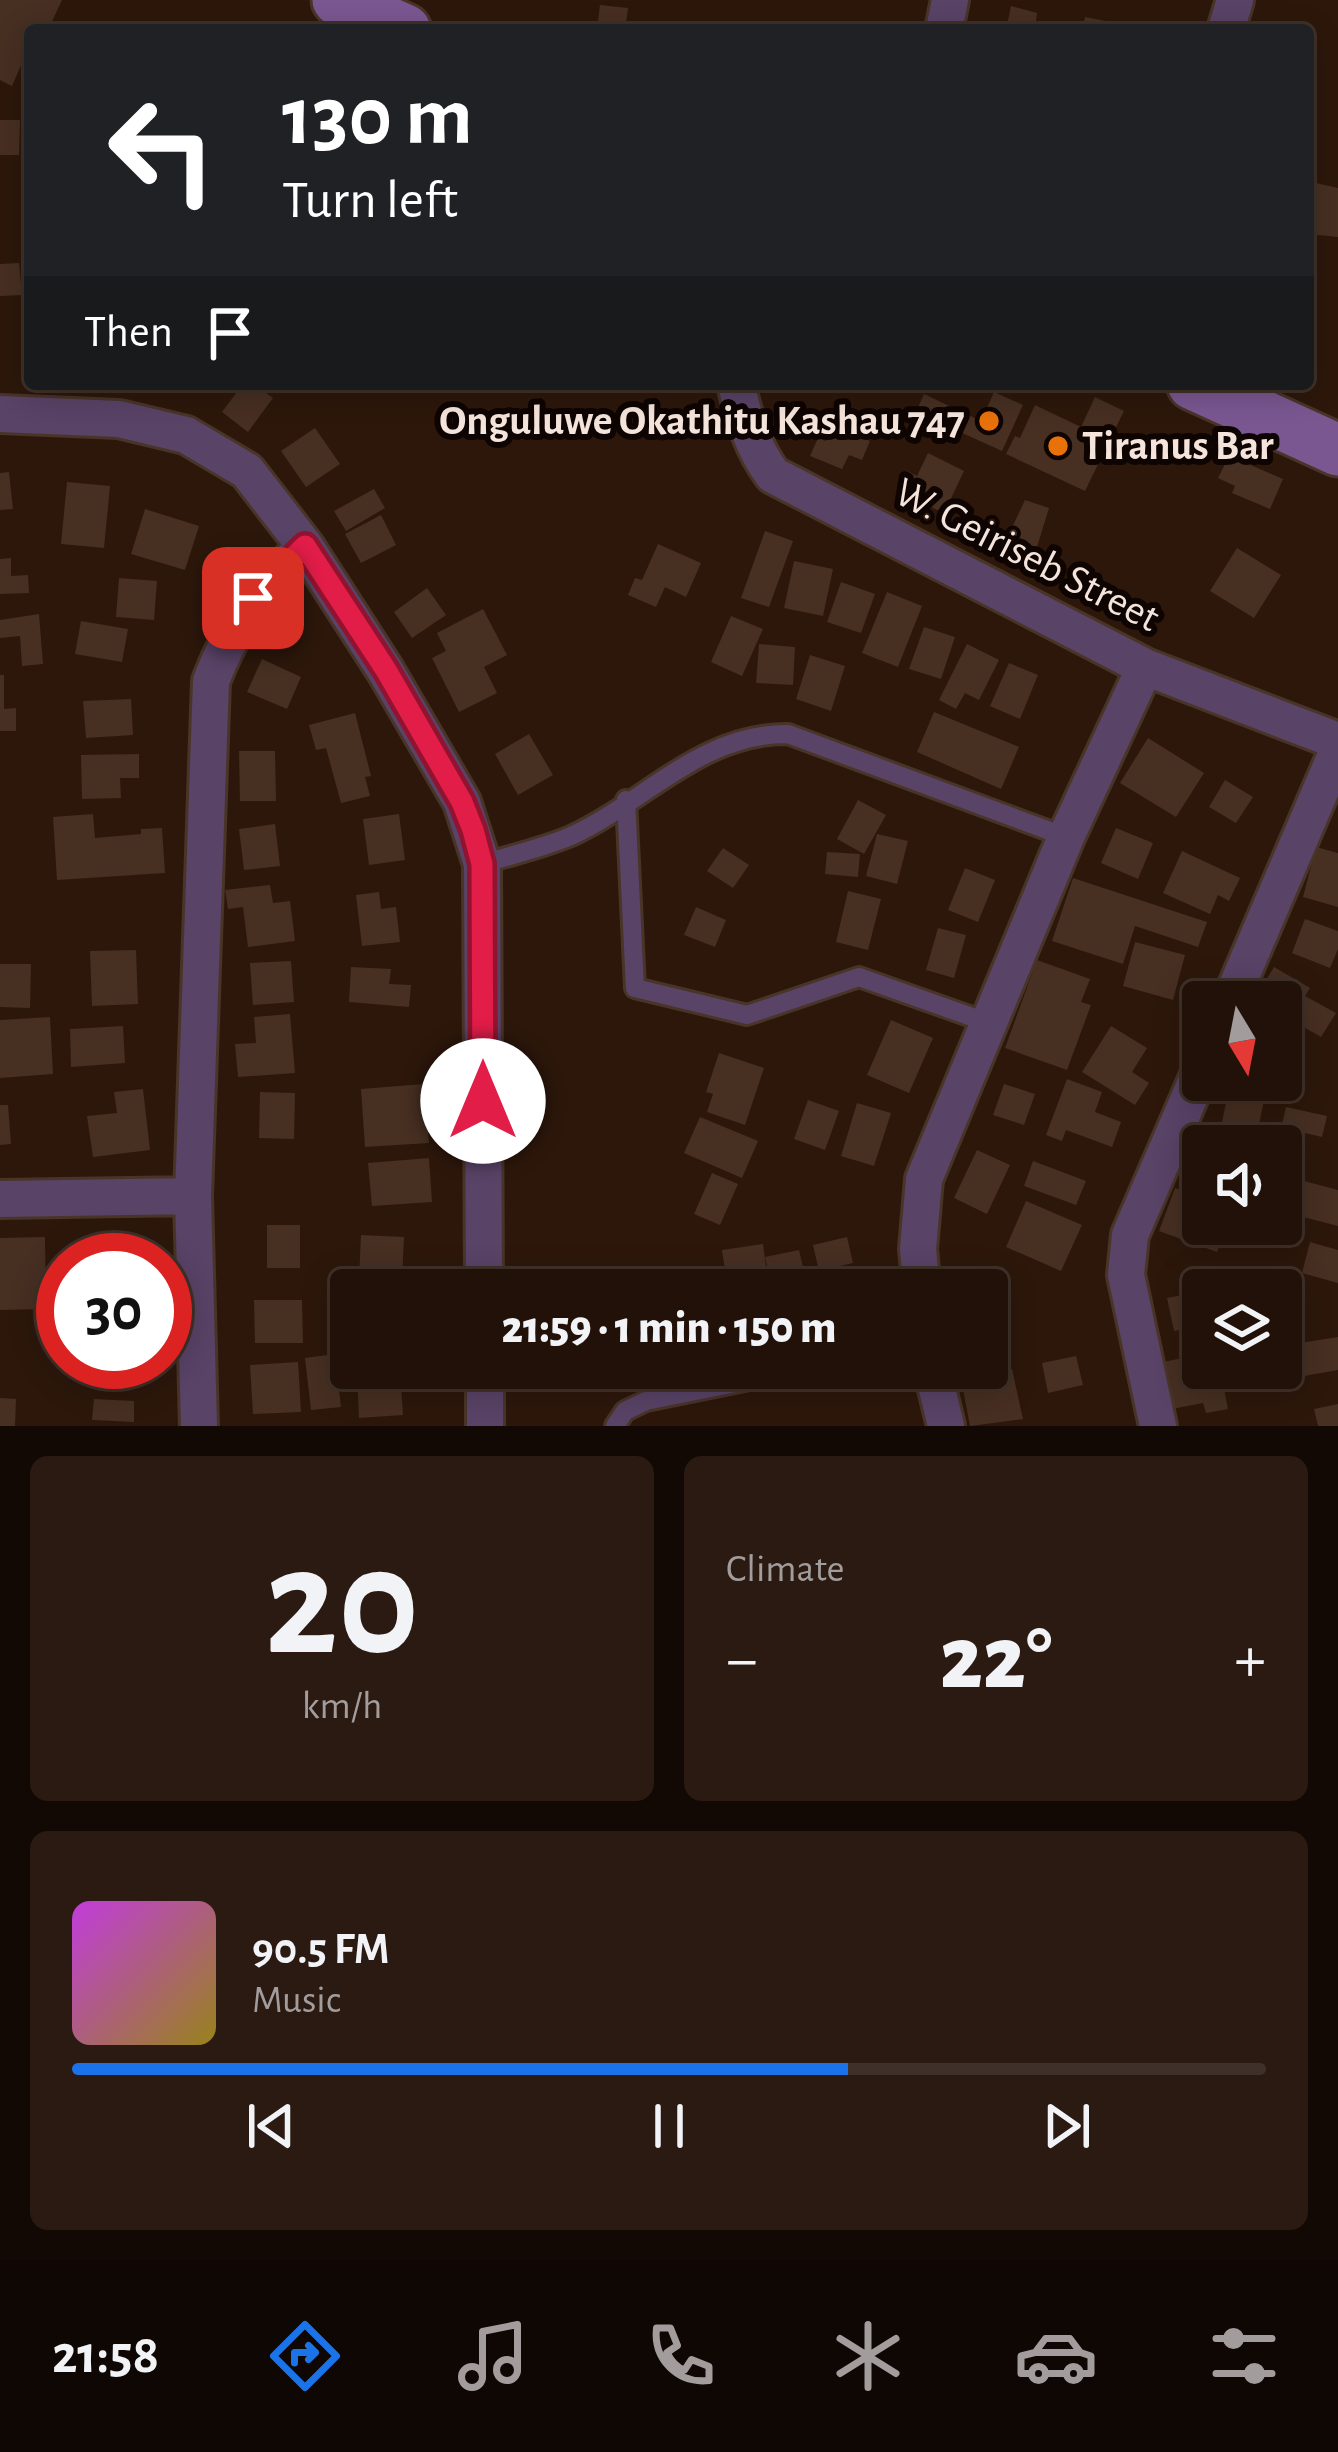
<!DOCTYPE html>
<html lang="en">
<head>
<meta charset="utf-8">
<style>
  :root { --surface:#221108; --page:#2a1a12; --text:#f1f3f6; --muted:#a29d9c; --line:#3f3129; --accent:#1a73e8 }
  body { margin:0; font-family:"Alegreya Sans",sans-serif; background:var(--page); color:var(--text); height:100vh; display:flex; flex-direction:column; font-size:45px; white-space:nowrap }
  * { box-sizing:border-box; margin:0 }
  p { font-size:39px; color:var(--muted) }
  .icon { flex:none; width:66px; height:66px; fill:none; stroke:currentColor; stroke-width:2; stroke-linecap:round; stroke-linejoin:round }
  .map { position:relative; height:1426px; overflow:hidden }
  .details { display:flex; flex-direction:column; gap:30px; padding:30px; background:#130904; flex:1 }
  .details>* { flex:none }
  .banner { position:absolute; left:24px; top:24px; width:1290px; height:366px; border-radius:12px; box-shadow:0 6px 30px #0003,0 0 0 3px var(--line); background:#202124; color:#fff; overflow:hidden }
  .needle { width:78px; rotate:170deg }
  .controls { position:absolute; left:1182px; top:981px; display:grid; gap:24px }
  .controls a { display:grid; place-items:center; width:120px; height:120px; border-radius:12px; background:var(--surface); box-shadow:0 6px 30px #0003,0 0 0 3px var(--line); font-size:60px }
  .speed { position:absolute; left:36px; top:1233px; display:flex; gap:24px; font-size:60px; font-weight:700; text-align:center }
  .speed>* { display:grid; place-content:center; width:156px; height:156px; border-radius:50%; background:var(--surface); box-shadow:0 6px 30px #0003,0 0 0 3px var(--line); line-height:1 }
  .speed .limit { border:18px solid #d22; background:#fff; color:#111 }
  .pin { position:absolute; display:grid; place-items:center; width:102px; height:102px; color:#fff; margin:-51px; border-radius:24px; box-shadow:0 6px 18px #0006 }
  .me { position:absolute; width:132px; margin:-66px; rotate:0deg; stroke-linejoin:round; filter:drop-shadow(0 0 9px #0008) }
  .turn { display:flex; align-items:center; gap:42px; height:252px; padding:0 60px; font-size:54px }
  .turn .icon { width:156px; height:156px; stroke-width:2.5 }
  .turn b { display:block; font-size:84px; line-height:102px }
  .then { display:flex; align-items:center; height:114px; padding:0 60px; background:#0003; gap:24px; font-size:45px }
  .big { font-size:90px; font-weight:800; line-height:1.1 }
  .details .tile { flex:1; display:flex; flex-direction:column; justify-content:center; gap:18px; min-width:0; padding:0 42px; border-radius:18px; background:var(--page) }
  .details .dial { align-items:center; gap:0 }
  .dial b { font-size:156px; line-height:1 }
  .song { display:flex; align-items:center; gap:36px }
  .cover { width:144px; height:144px; border-radius:18px; background:linear-gradient(135deg,hsl(290 70% 55%),hsl(50 70% 35%)) }
  .played { height:12px; border-radius:6px; background:linear-gradient(90deg,var(--accent) 65%,var(--line) 65%) }
  .keys { display:flex; justify-content:space-around; direction:ltr }
  .heat { display:flex; justify-content:space-between; align-items:center; font-size:66px; direction:ltr }
  .details .tiles { flex:1; display:grid; gap:30px; grid-template-columns:1fr 1fr }
  .tile:last-child { grid-column:span 2 }
  .trip { position:absolute; left:330px; top:1269px; width:678px; height:120px; border-radius:12px; background:var(--surface); box-shadow:0 6px 30px #0003,0 0 0 3px var(--line); font-weight:800; line-height:120px; text-align:center }
  .tabs { display:flex; height:192px; justify-content:space-around; align-items:center; background:#0e0703; color:var(--muted) }
  .tabs .icon { width:84px; height:84px }
  .tabs .on { color:var(--accent) }
  .tabs b { font-size:54px; color:var(--text) }
  .map>svg:first-child { display:block }
  .building { fill:#472f22 }
  .lines { fill:none; stroke-linecap:round; stroke-linejoin:round }
  .lane-casing { stroke:#493428; stroke-width:24 }
  .street-casing { stroke:#493428; stroke-width:42 }
  .secondary-casing { stroke:#493428; stroke-width:57 }
  .lane { stroke:#594367; stroke-width:18 }
  .street { stroke:#594367; stroke-width:36 }
  .secondary { stroke:#7a5791; stroke-width:51 }
  .route-casing { stroke:#92132f; stroke-width:30 }
  .route { stroke:#e11d48; stroke-width:21 }
  .food-dot { fill:#e8710a; stroke:#0e0503; stroke-width:4.5 }
  .labels { text-anchor:middle; dominant-baseline:central; stroke-width:12; stroke-linejoin:round; paint-order:stroke }
  .poi-label { font-size:42px; font-weight:bold; fill:#f4e4dc; stroke:#0e0503; text-anchor:end }
  .street-label { font-size:42px; fill:#f4e4dc; stroke:#0e0503 }
</style>
</head>
<body>
<div class="map">
<svg width="1338" height="1426" viewBox="0 0 1338 1426">
  <rect width="100%" height="100%" fill="#2d170b"/>
  <path class="building" d="M0 0H62L48 30H30V67L22 63 12 86 0 80Z
    M600 5 628 8 625 30H597Z
    M1011 6 1037 13 1035 30H1006Z
    M1085 17 1133 26 1132 30H1083Z
    M0 120H20L19 155H0Z
    M1316 183 1338 188V237L1308 234Z
    M19 263 22 295 0 296V264Z
    M243 384H254L273 398 248 432 222 412Z
    M994 392 1023 405 1002 451 916 412 924 394 981 421Z
    M1095 397 1124 411 1085 491 1006 454 1015 436 1020 438 1035 405 1081 427Z
    M315 428 340 464 306 487 281 451Z
    M831 430 852 439 854 434 870 441 862 460 849 455 842 469 810 456 818 438 826 441Z
    M928 453 964 471 944 513 897 491 907 471 917 476Z
    M1229 456 1283 479 1270 509 1232 493 1235 486 1218 478Z
    M9 472 13 509 0 510V473Z
    M67 482 110 486 104 548 61 544Z
    M374 489 385 508 346 531 334 511Z
    M1025 500 1049 508 1037 547 1007 538Z
    M145 509 199 526 185 570 131 554Z
    M381 515 396 545 361 563 345 534Z
    M765 531 793 541 769 607 741 598Z
    M658 544 701 563 686 597 665 587 656 607 628 595 635 578 642 580Z
    M1237 548 1281 575 1254 618 1210 591Z
    M11 558V576L28 575 29 593 0 594V559Z
    M794 561 833 569 823 616 784 608Z
    M119 578 157 581 154 620 116 617Z
    M841 582 875 594 861 633 827 622Z
    M427 588 446 615 412 638 394 612Z
    M887 592 922 606 898 667 862 653Z
    M483 609 507 655 484 667 497 693 459 712 432 658 446 651 437 633Z
    M39 614 43 664 22 666 20 636 0 638V620Z
    M731 616 763 629 742 676 711 662Z
    M81 621 128 629 122 662 75 654Z
    M924 627 955 637 941 679 909 669Z
    M759 644 795 647 793 685 756 683Z
    M967 644 999 660 979 700 965 693 956 709 939 700Z
    M810 655 845 666 831 711 796 699Z
    M262 659 301 677 287 709 247 692Z
    M1009 663 1038 675 1020 719 990 706Z
    M0 675H4V709L16 708V731H0Z
    M131 699 133 735 86 738 83 701Z
    M934 712 1019 747 1001 789 917 752Z
    M355 713 371 776 365 777 370 796 341 803 326 748 316 750 309 725Z
    M529 734 553 775 518 795 495 754Z
    M1148 738 1204 773 1176 817 1120 783Z
    M239 751H275L276 801H240Z
    M139 754V778H120L121 798 82 799 81 755Z
    M1225 780 1253 797 1236 823 1209 807Z
    M858 800 886 815 864 854 837 839Z
    M93 814 95 838 141 834V829L162 828 165 873 57 880 53 817Z
    M399 814 405 860 369 865 363 819Z
    M275 824 280 866 244 870 239 829Z
    M1116 828 1153 843 1138 879 1101 863Z
    M877 834 908 841 897 884 866 876Z
    M1316 847 1338 853V907L1303 897Z
    M723 848 749 865 733 888 707 871Z
    M1182 851 1240 878 1229 901 1218 895 1210 914 1163 893Z
    M827 852 860 854 858 877 825 874Z
    M965 868 995 880 978 922 948 910Z
    M1073 878 1207 922 1198 947 1135 926 1123 964 1052 941Z
    M270 885 273 903 290 901 295 941 248 947 243 907 228 909 225 890Z
    M848 891 881 899 868 950 836 942Z
    M379 892 381 909 396 907 400 942 362 946 356 895Z
    M696 907 726 920 715 947 684 935Z
    M1305 919 1338 931V949L1330 968 1292 953Z
    M938 928 966 935 954 978 926 970Z
    M1135 942 1185 955 1173 1000 1123 986Z
    M136 950 138 1004 92 1006 90 951Z
    M1037 960 1090 979 1081 1002 1091 1005 1067 1070 1005 1048Z
    M291 961 294 1002 253 1005 250 963Z
    M0 964H31L30 1008 0 1007Z
    M351 967 391 969 389 984 411 985 409 1007 349 1002Z
    M1274 967 1310 988 1305 996 1336 1013 1321 1037 1281 1014V1002L1255 999Z
    M290 1014 295 1073 238 1077 235 1044 256 1043 254 1017Z
    M50 1017 53 1074 0 1078V1020Z
    M891 1020 933 1038 909 1093 867 1075Z
    M123 1026 125 1063 71 1067 70 1029Z
    M1111 1026 1147 1048 1132 1072 1149 1083 1135 1105 1082 1072Z
    M1281 1038 1299 1046 1285 1079 1281 1077Z
    M719 1053 764 1068 745 1125 707 1112 713 1094 706 1092Z
    M1067 1079 1102 1092 1095 1112 1121 1122 1112 1147 1066 1130 1062 1141 1046 1135Z
    M424 1084 429 1143 365 1147 361 1089Z
    M1004 1084 1035 1094 1024 1125 993 1115Z
    M1230 1084 1266 1091 1258 1129 1222 1122Z
    M143 1089 150 1150 93 1157 87 1116 117 1113 114 1092Z
    M260 1092 295 1093 294 1139 259 1138Z
    M808 1100 839 1111 825 1150 794 1139Z
    M857 1103 891 1113 874 1166 841 1156Z
    M0 1105H8L11 1144 0 1145Z
    M1286 1107 1327 1116 1322 1137 1305 1133 1299 1160 1281 1156V1146H1277Z
    M700 1117 758 1141 742 1178 684 1153Z
    M1200 1134 1232 1145 1203 1146V1179L1186 1173Z
    M977 1150 1010 1165 987 1214 954 1198Z
    M429 1158 432 1202 372 1206 368 1163Z
    M1033 1161 1086 1181 1076 1205 1024 1186Z
    M712 1173 738 1184 720 1225 694 1214Z
    M1293 1178 1338 1190V1226L1284 1212Z
    M1175 1188 1203 1199V1224H1227L1217 1252 1159 1231Z
    M1026 1201 1082 1225 1061 1271 1006 1247Z
    M267 1225H300V1268H267Z
    M361 1235 404 1237 402 1281 359 1280Z
    M45 1237 46 1309 0 1310V1238Z
    M847 1237 853 1263 819 1271 813 1245Z
    M1310 1242 1338 1250V1283L1302 1273Z
    M763 1244 769 1290H728L722 1250Z
    M97 1246 129 1247V1260H97Z
    M799 1250 806 1280 772 1287 765 1257Z
    M981 1269 985 1290H932L930 1279Z
    M1203 1291V1326L1174 1331 1167 1298Z
    M254 1300H302L303 1343H255Z
    M1338 1337V1370L1304 1376 1300 1343Z
    M335 1354 341 1407 311 1410 305 1358Z
    M1203 1354V1368H1220L1228 1409 1206 1413 1203 1403 1172 1409 1163 1362Z
    M1076 1356 1083 1385 1048 1393 1042 1363Z
    M298 1362 301 1412 253 1414 250 1365Z
    M400 1368 403 1415 359 1418 357 1371Z
    M649 1368H681L683 1378 652 1384Z
    M1012 1369 1023 1419 970 1426 961 1379Z
    M0 1398 16 1399 15 1426H0Z
    M94 1399 134 1401V1422L92 1420Z
    M1338 1404V1426H1318L1314 1409Z"/>
  <g class="lines">
    <g class="lane-casing">
      <path id="lane" d="M626 800 635 988 747 1015 859 977 989 1023
        M482 864C511 855 543 848 571 836 645 802 701 733 788 734L1066 837
        M615 1426 625 1411 646 1401 809 1368"/>
    </g>
    <g class="street-casing">
      <path id="street" d="M944 30 950 0
        M1226 30 1235 0
        M736 384C744 418 752 447 773 475L1145 667 1338 741
        M0 414 119 419 186 435 247 471 305 546 385 670 462 802 482 864 484 1290
        M1230 1002 1338 750
        M0 1199 193 1196
        M922 1290 918 1249 924 1179 1066 837 1145 667
        M485 1368V1426
        M932 1368 946 1426
        M199 1426 193 1196 211 681C234 621 260 591 305 546
        M1158 1426 1126 1275 1130 1235 1203 1066"/>
    </g>
    <g class="secondary-casing">
      <path id="secondary" d="M338 0 405 30
        M1193 384 1338 450"/>
    </g>
    <use href="#lane" class="lane"/>
    <use href="#street" class="street"/>
    <use href="#secondary" class="secondary"/>
  </g>
  <g class="lines">
    <g class="route-casing">
      <path id="route" d="M253 598 305 546 386 670 462 802 473 830 482 864 483 1101"/>
    </g>
    <use href="#route" class="route"/>
  </g>
  <g class="food-dot">
    <circle cx="989" cy="421" r="12"/>
    <circle cx="1058" cy="446" r="12"/>
  </g>
  <g class="labels">
    <g class="poi-label">
      <text x="965" y="421">Onguluwe Okathitu Kashau 747</text>
      <text x="1082" y="446" text-anchor="start">Tiranus Bar</text>
    </g>
    <g class="street-label">
      <text transform="translate(1027 555) rotate(27)">W. Geiriseb Street</text>
    </g>
  </g>
</svg>
<div class="controls">
<a><svg class="needle" viewBox="-14 -14 28 28"><path d="M0-13l5 13h-10z" fill="#e53935"/><path d="M0 13l5-13h-10z" fill="#a29d9c"/></svg></a>
<a><svg class="icon" aria-label="sound" viewBox="0 0 24 24"><path d="M4 9h4l5-4v14l-5-4H4zM17 9q2 3 0 6"/></svg></a>
<a><svg class="icon" aria-label="layers" viewBox="0 0 24 24"><path d="M12 4l9 5-9 5-9-5zM3 14l9 5 9-5"/></svg></a>
</div>
<div class="speed"><div class="limit">30</div></div>
<div class="pin" style="left:253px;top:598px;background:#d93025"><svg class="icon" aria-label="arrive" viewBox="0 0 24 24"><path d="M6 21V4h12l-3 4 3 4H6"/></svg></div>
<svg class="me" style="left:483px;top:1101px" viewBox="-20 -20 40 40"><circle r="19" fill="#fff"/><path d="M0-13L10 11 0 6-10 11z" fill="#e11d48"/></svg>
<div class="trip">21:59 · 1 min · 150 m</div>
<div class="banner">
<div class="turn"><svg class="icon" aria-label="left" viewBox="0 0 24 24"><path d="M17 20v-9H6M10 6l-5 5 5 5"/></svg><div><b>130 m</b>Turn left</div></div>
<div class="then">Then<svg class="icon" aria-label="arrive" viewBox="0 0 24 24"><path d="M6 21V4h12l-3 4 3 4H6"/></svg></div>
</div>
</div>
<section class="details">
<div class="tiles">
<div class="tile dial"><b>20</b><p>km/h</p></div>
<div class="tile"><p>Climate</p>
<div class="heat"><a>−</a><b class="big">22°</b><a>+</a></div>
</div>
<div class="tile">
<div class="song"><i class="cover"></i><div><b>90.5 FM</b><p>Music</p></div></div>
<div class="played"></div>
<div class="keys"><svg class="icon" aria-label="previous" viewBox="0 0 24 24"><path d="M18 5L8 12l10 7zM5 5v14"/></svg><svg class="icon" aria-label="pause" viewBox="0 0 24 24"><path d="M8 5v14M16 5v14"/></svg><svg class="icon" aria-label="next" viewBox="0 0 24 24"><path d="M6 5l10 7-10 7zM19 5v14"/></svg></div>
</div>
</div>
</section>
<nav class="tabs">
<b>21:58</b>
<svg class="icon on" aria-label="directions" viewBox="0 0 24 24"><path d="M12 3l9 9-9 9-9-9zM9 14v-3h6M13 9l2 2-2 2"/></svg>
<svg class="icon" aria-label="music" viewBox="0 0 24 24"><path d="M9 18V5l10-2v13"/><circle cx="6" cy="18" r="3"/><circle cx="16" cy="16" r="3"/></svg>
<svg class="icon" aria-label="phone" viewBox="0 0 24 24"><path d="M5 4h4l2 5-3 2q2 4 5 5l2-3 5 2v4C11 20 4 13 5 4z"/></svg>
<svg class="icon" aria-label="climate" viewBox="0 0 24 24"><path d="M12 3v18M4 7l16 10M4 17L20 7"/></svg>
<svg class="icon" aria-label="car" viewBox="0 0 24 24"><path d="M5 17H2v-5l4-1 3-4h7l3 4 3 1v5h-3M9 17h6M6 11h13"/><circle cx="7" cy="17" r="2"/><circle cx="17" cy="17" r="2"/></svg>
<svg class="icon" aria-label="filters" viewBox="0 0 24 24"><path d="M4 7h16M4 17h16"/><circle cx="9" cy="7" r="2"/><circle cx="15" cy="17" r="2"/></svg>
</nav>
</body>
</html>
